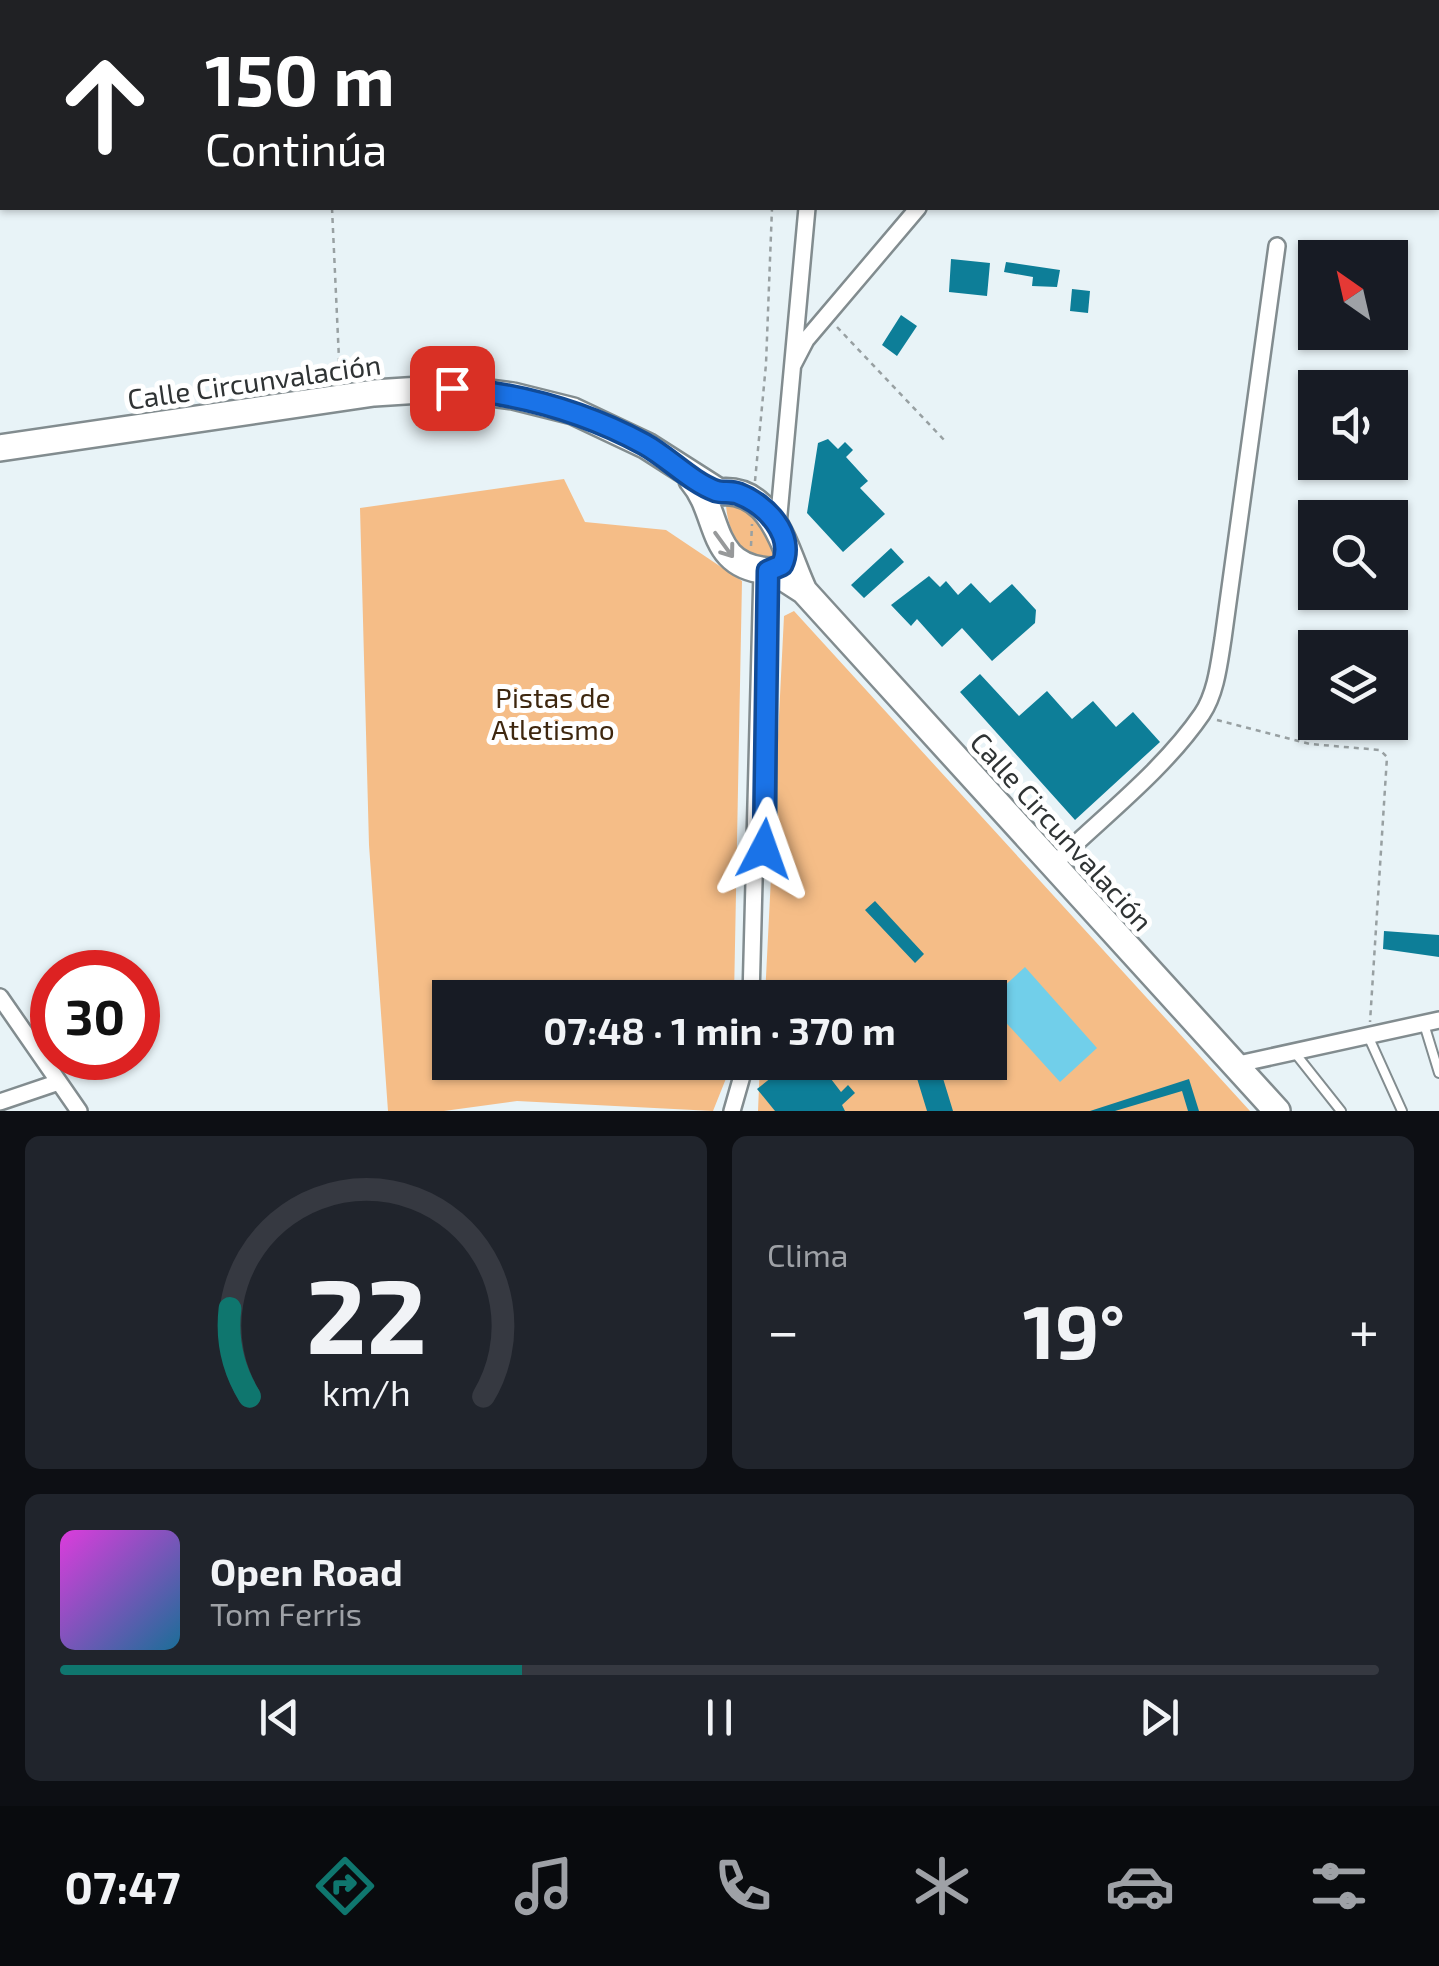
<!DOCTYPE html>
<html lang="es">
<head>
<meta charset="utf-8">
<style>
  :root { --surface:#171b24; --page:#20242c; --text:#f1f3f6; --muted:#9ea1a6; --line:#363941; --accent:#0f766e }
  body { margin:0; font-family:"Exo 2",sans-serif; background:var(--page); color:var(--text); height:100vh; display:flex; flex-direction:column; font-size:38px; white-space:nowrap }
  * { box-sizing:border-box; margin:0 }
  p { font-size:32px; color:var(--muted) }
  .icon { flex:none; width:55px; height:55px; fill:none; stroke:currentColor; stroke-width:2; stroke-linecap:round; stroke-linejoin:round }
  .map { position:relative; height:1111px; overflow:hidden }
  .drawer { display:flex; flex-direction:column; gap:25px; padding:25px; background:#0d0f14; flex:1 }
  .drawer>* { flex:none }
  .hud { position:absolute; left:0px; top:0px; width:1440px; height:210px; box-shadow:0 2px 8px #0004; background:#202124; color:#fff; overflow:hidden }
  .needle { width:65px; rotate:326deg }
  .controls { position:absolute; left:1298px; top:240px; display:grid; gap:20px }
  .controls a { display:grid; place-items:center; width:110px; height:110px; border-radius:0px; background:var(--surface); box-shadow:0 2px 8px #0004; font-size:50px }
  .speed { position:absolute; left:30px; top:950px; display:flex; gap:20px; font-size:50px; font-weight:700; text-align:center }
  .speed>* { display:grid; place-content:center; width:130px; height:130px; border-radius:50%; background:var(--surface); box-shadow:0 2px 8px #0004; line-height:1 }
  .speed .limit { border:15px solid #d22; background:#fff; color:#111 }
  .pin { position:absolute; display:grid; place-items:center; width:85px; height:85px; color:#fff; margin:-42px; border-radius:20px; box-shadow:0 5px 15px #0006 }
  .me { position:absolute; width:110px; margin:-55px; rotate:4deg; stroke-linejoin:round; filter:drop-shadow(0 0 8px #0008) }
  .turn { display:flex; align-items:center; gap:35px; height:210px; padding:0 40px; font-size:45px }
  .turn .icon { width:130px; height:130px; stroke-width:2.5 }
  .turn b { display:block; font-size:70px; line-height:85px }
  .big { font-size:75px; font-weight:700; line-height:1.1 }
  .drawer .card { flex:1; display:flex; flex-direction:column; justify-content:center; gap:15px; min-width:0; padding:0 35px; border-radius:15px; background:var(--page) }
  .drawer .dial { align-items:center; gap:0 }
  .dial svg { height:260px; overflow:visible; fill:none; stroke:var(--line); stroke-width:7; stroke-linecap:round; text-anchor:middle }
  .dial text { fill:var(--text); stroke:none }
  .song { display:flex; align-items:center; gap:30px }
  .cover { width:120px; height:120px; border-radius:15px; background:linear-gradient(135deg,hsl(300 70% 55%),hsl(200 70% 35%)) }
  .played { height:10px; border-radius:5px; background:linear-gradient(90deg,var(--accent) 35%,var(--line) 35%) }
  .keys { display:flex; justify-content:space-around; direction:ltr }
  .heat { display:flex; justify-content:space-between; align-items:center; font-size:55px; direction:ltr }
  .drawer .tiles { flex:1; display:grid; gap:25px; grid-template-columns:1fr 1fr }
  .card:last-child { grid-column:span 2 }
  .trip { position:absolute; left:432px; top:980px; width:575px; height:100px; border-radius:0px; background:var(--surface); box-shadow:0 2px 8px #0004; font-weight:700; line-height:100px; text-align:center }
  .tab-bar { display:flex; height:160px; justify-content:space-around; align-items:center; background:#090b0e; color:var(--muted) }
  .tab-bar .icon { width:70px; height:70px }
  .tab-bar .current { color:var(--accent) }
  .tab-bar b { font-size:45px; color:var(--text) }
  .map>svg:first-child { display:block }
  .green { fill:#f5bd87 }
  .water { fill:#71cfea }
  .building { fill:#0d7e98 }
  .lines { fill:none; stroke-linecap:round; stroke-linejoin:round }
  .service-casing { stroke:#828c8f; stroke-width:12 }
  .minor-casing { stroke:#828c8f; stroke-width:20 }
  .primary-casing { stroke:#828c8f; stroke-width:30 }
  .path { stroke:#98a0a2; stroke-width:2.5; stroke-dasharray:5 5; stroke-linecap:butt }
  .service { stroke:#fff; stroke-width:8 }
  .minor { stroke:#fff; stroke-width:15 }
  .primary { stroke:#fff; stroke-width:25 }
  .oneway { stroke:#97999a }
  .route-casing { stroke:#114b97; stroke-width:25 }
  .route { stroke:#1a73e8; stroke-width:18 }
  .labels { text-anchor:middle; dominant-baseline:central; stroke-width:10; stroke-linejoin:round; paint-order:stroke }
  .street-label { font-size:28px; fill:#2f3334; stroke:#fff }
  .park-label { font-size:28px; fill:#3e270f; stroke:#fff }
</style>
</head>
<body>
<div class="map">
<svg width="1439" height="1111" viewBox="0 0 1439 1111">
  <rect width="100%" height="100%" fill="#e8f3f7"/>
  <path class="green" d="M551 0H843L551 2Z
    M564 479 585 522 666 530 742 581 734 997 450 998V1062L731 1063V1066L713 1111 517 1101 444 1111H388L369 845 360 508Z
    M726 505C756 509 771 529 776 558 743 563 728 533 726 505Z
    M794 611 1250 1111H758L760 1063 990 1062V998L765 997 784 616Z"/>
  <path class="water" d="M1025 967 1097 1048 1060 1082 990 1005V999Z"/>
  <path class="building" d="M951 259 990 263 987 296 949 292Z
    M1006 262 1060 270 1057 287 1032 286 1033 277 1004 272Z
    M1072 289 1090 291 1088 313 1070 311Z
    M901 315 917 326 897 356 882 345Z
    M828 439 838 449 845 442 853 450 846 457 868 481 860 488 885 514 843 552 807 513 818 443Z
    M891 548 904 562 864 598 851 585Z
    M929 576 940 587 946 581 958 595 971 583 990 603 1012 584 1036 610 1035 623 992 661 962 628 942 647 917 619 911 626 891 605Z
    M980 674 1019 716 1047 691 1072 719 1093 701 1116 727 1133 712 1160 742 1075 820 960 692Z
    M875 901 924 954 915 963 865 910Z
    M1384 931 1439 935V957L1383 949Z
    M769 1062H818L841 1092 848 1085 855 1093 842 1105 845 1111H775L757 1089 777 1073Z
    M912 1062H938L953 1111H927Z
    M1189 1079 1199 1111H1188L1182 1091 1115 1111H1090Z"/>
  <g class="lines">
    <g class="service-casing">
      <path id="service" d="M1424 1024 1439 1073
        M1369 1038 1402 1111
        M1295 1053 1341 1111"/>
    </g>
    <g class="minor-casing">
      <path id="minor" d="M856 2V0
        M1110 2 1113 0
        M793 365 806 340 918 208
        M778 525 807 208
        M762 858 768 826V737
        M1052 866C1101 818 1163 771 1202 714 1216 693 1219 664 1223 639L1277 246
        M0 997 79 1111
        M751 998 762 571
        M1234 1065 1439 1020
        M0 1102 59 1082
        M732 1111 746 1062"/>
    </g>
    <g class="primary-casing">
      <path id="primary" d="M0 448 374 393 452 388 513 396 573 411 647 446 719 492C774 486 786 554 804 591
        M692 480C722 515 707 569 773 571
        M773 571 804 591 1277 1111"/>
    </g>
    <path class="path" d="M291 0 292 2
      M522 0 523 2
      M332 208 340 381
      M837 327 946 442
      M755 481 766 364 772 208
      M751 546 752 524
      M1217 720 1310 744 1380 750 1387 757 1370 1022"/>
    <use href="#service" class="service"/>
    <use href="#minor" class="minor"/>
    <use href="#primary" class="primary"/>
  </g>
  <defs><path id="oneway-shaft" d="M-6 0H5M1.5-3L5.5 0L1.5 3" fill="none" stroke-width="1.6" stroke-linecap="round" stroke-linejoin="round" transform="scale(2.5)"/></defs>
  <use class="oneway" href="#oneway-shaft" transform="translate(724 545) rotate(54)"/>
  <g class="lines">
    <g class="route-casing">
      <path id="route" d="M452 388C521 394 583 411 644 444 668 457 691 482 716 491 723 493 731 491 739 494 765 504 796 535 782 565L768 571 764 849"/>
    </g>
    <use href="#route" class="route"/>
  </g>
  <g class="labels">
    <g class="street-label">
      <text transform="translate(254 381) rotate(-8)">Calle Circunvalación</text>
      <text transform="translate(1062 831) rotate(48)">Calle Circunvalación</text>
    </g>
    <g class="park-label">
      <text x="553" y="697">Pistas de<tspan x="553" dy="32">Atletismo</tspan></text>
    </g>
  </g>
</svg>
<div class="controls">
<a><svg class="needle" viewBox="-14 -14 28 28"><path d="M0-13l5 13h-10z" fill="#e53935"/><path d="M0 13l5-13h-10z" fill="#9ea1a6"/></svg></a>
<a><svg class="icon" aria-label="sound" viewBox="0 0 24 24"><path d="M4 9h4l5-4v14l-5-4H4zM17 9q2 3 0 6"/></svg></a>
<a><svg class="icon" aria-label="search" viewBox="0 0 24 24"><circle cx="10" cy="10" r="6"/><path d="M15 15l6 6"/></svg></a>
<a><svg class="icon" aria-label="layers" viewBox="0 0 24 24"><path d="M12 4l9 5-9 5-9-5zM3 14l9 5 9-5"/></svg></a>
</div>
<div class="speed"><div class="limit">30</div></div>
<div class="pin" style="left:452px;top:388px;background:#d93025"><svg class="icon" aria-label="arrive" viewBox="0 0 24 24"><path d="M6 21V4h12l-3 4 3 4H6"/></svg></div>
<svg class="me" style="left:764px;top:849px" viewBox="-20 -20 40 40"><path d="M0-17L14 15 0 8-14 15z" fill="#1a73e8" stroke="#fff" stroke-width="4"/></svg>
<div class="trip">07:48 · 1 min · 370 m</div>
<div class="hud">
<div class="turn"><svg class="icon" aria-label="ahead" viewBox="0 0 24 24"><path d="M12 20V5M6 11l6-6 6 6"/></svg><div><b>150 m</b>Continúa</div></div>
</div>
</div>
<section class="drawer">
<div class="tiles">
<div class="card dial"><svg viewBox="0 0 100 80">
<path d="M14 69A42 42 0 1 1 86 69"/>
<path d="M14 69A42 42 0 0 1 8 42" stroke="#0f766e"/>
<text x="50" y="56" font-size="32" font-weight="700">22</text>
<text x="50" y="72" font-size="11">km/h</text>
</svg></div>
<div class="card"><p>Clima</p>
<div class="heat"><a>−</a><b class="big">19°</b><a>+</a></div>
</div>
<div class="card">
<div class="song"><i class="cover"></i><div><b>Open Road</b><p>Tom Ferris</p></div></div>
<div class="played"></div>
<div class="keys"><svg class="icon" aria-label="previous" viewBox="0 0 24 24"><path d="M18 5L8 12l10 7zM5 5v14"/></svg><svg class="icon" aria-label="pause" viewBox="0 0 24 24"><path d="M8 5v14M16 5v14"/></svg><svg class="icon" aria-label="next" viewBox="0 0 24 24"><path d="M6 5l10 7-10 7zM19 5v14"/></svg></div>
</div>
</div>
</section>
<nav class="tab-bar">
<b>07:47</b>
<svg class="icon current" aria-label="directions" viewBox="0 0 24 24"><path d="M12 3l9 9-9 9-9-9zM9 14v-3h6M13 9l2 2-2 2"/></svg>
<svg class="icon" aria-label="music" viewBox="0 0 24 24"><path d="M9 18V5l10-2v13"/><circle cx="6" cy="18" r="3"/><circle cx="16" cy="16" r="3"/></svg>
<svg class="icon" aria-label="phone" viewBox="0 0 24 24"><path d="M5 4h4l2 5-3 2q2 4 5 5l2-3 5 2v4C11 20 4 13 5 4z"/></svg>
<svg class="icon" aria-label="climate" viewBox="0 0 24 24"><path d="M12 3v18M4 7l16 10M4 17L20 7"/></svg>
<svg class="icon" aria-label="car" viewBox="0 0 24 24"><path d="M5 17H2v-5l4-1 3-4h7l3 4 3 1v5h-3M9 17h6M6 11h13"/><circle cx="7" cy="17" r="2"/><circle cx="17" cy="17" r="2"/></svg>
<svg class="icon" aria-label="filters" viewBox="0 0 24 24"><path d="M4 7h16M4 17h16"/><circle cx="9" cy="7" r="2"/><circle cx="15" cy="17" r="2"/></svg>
</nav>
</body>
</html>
